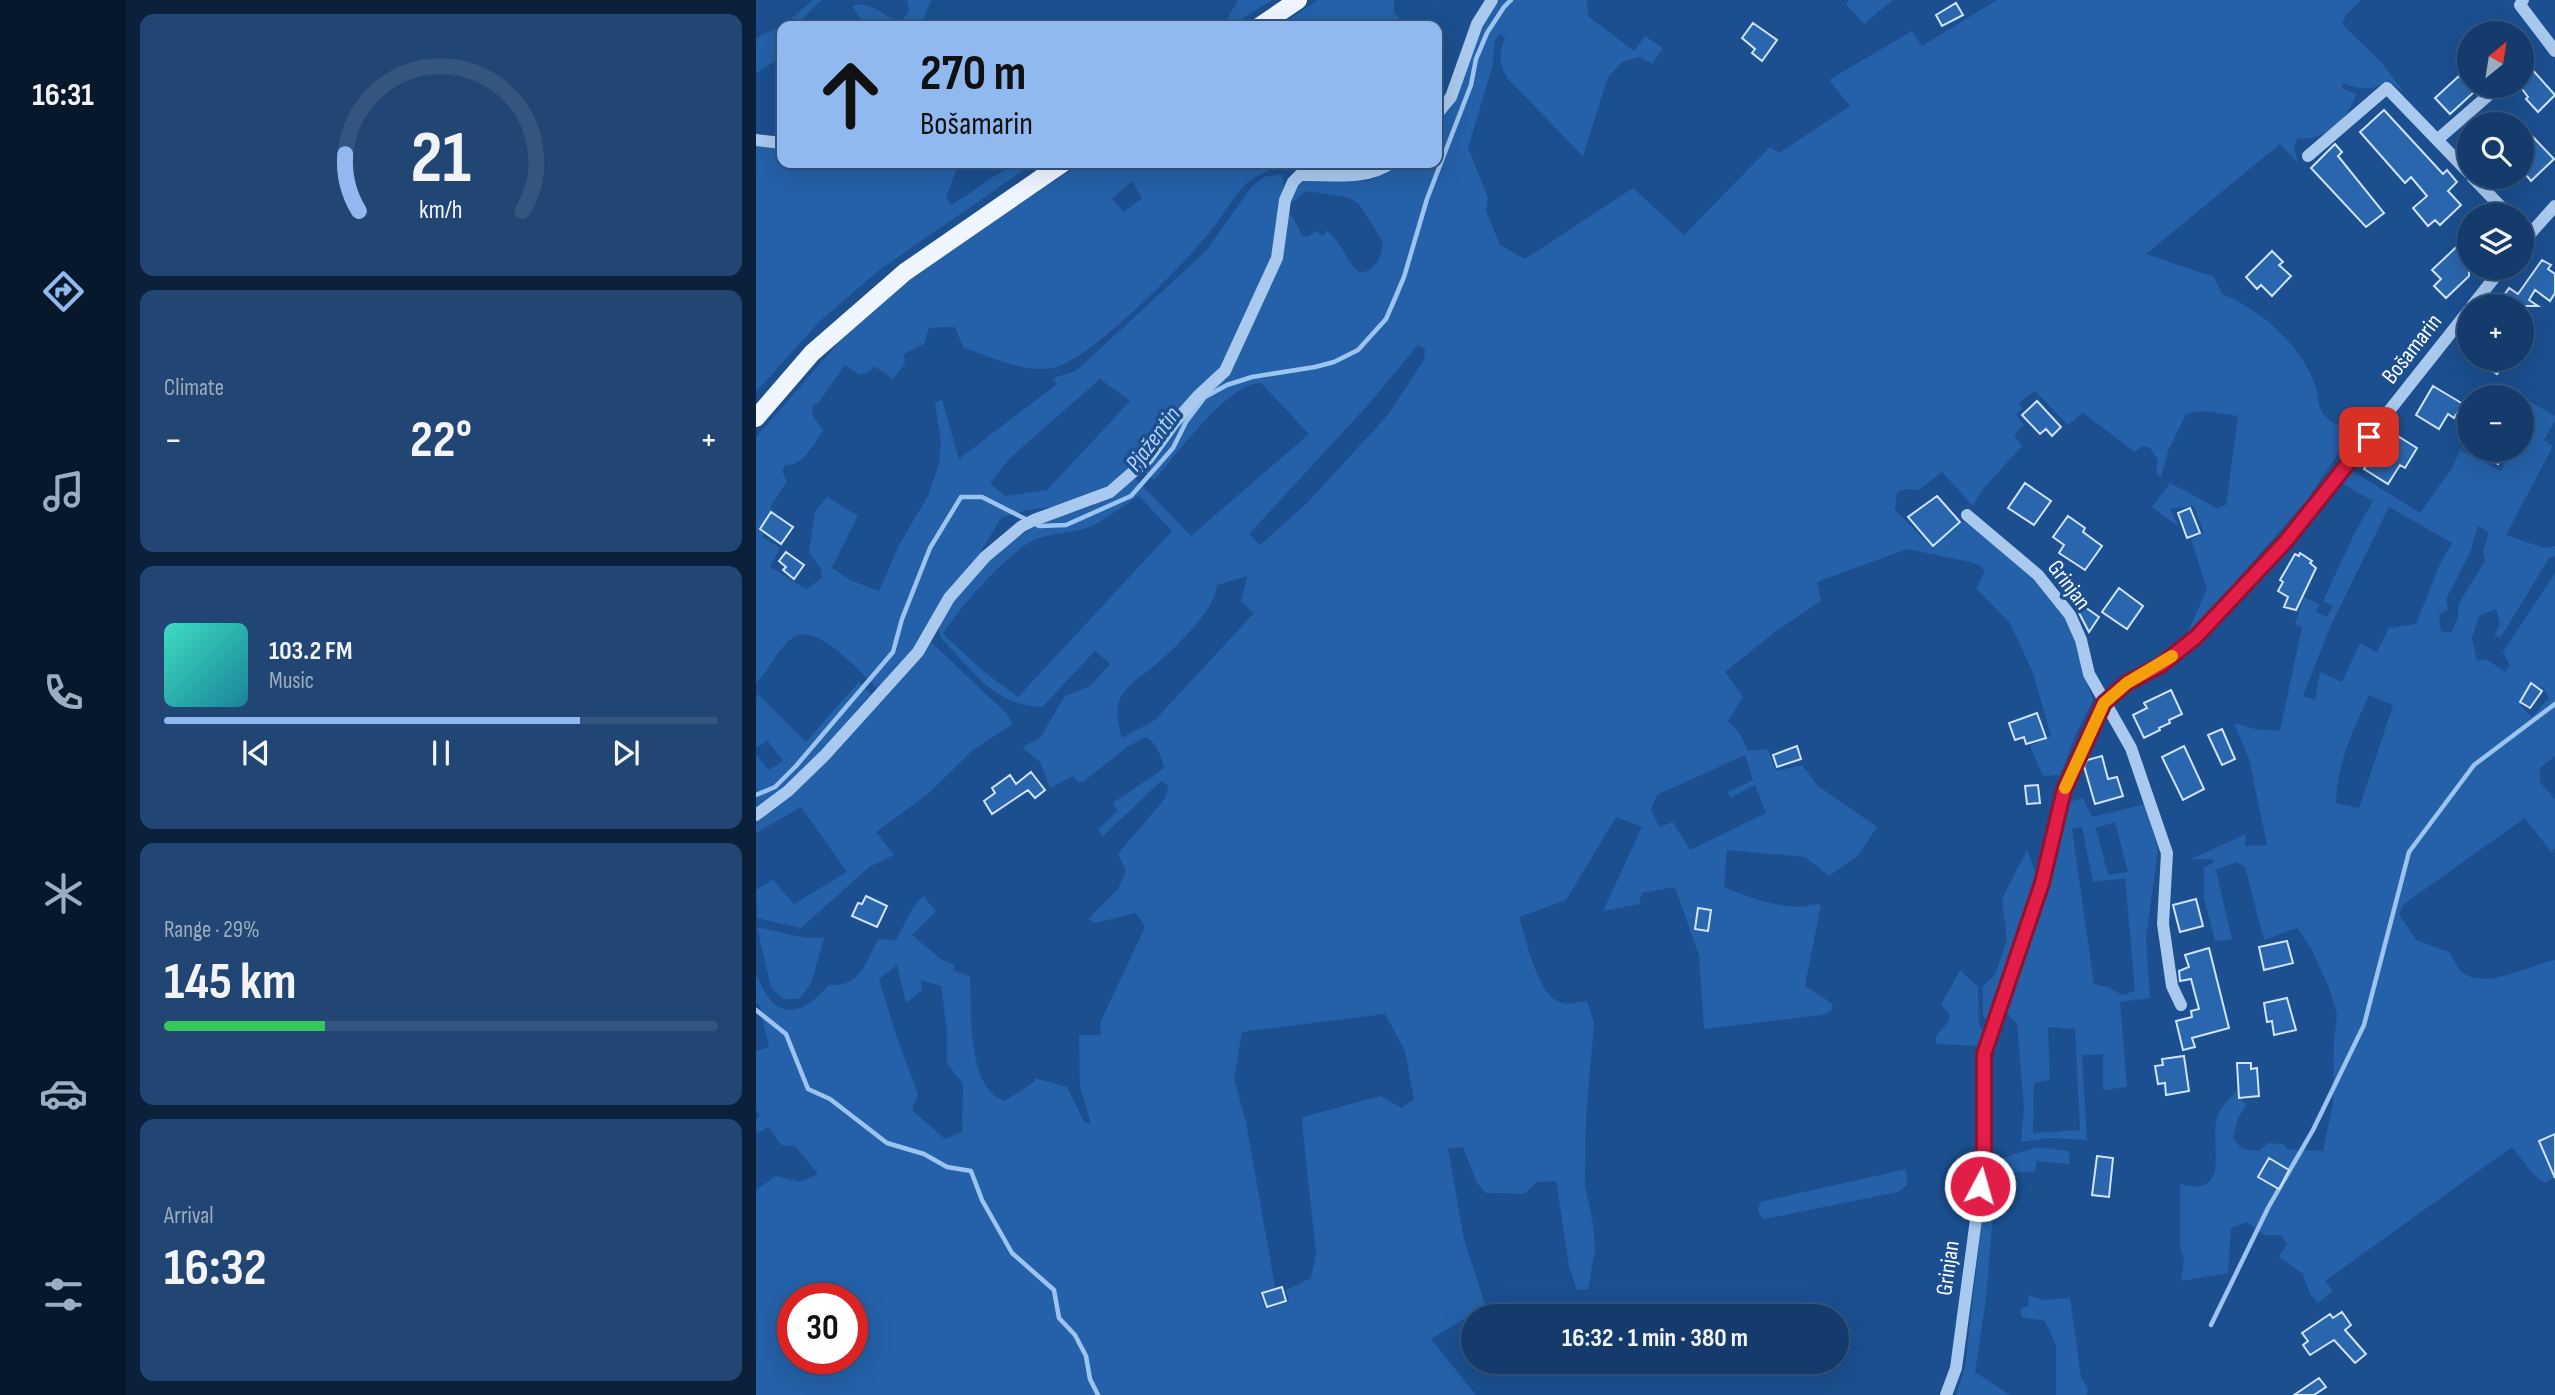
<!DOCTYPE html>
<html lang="en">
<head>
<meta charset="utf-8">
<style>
  :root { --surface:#143b6b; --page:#214673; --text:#f1f3f6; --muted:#9dadc1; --line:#33557e; --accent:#90b9f0 }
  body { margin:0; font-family:"Sofia Sans Condensed",sans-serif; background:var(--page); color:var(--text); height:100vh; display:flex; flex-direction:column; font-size:26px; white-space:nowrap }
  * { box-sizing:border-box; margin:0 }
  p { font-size:23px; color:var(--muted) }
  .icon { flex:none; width:38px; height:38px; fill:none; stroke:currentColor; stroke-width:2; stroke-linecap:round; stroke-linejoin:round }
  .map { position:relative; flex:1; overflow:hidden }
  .drawer { display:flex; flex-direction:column; gap:14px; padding:14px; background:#0b203b; width:630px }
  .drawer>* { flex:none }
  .banner { position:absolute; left:21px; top:21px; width:665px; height:147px; border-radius:14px; box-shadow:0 7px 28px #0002,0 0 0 2px var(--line); background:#90b9f0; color:#111; overflow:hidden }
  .needle { width:46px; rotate:30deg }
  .controls { position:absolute; left:1701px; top:21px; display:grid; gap:14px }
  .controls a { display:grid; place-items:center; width:77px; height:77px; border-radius:50%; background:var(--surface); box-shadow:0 7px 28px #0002,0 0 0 2px var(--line); font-size:35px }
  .speed { position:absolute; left:21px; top:1283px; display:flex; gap:14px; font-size:35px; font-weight:700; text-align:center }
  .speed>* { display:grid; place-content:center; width:91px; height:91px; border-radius:50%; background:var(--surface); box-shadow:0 7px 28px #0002,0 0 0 2px var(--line); line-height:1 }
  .speed .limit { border:10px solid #d22; background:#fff; color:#111 }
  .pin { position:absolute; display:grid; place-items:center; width:60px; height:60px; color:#fff; margin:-30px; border-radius:14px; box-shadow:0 4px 10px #0006 }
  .me { position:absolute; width:77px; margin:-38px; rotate:6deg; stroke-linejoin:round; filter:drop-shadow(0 0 5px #0008) }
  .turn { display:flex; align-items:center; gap:24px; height:147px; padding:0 28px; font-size:32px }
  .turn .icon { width:91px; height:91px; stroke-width:2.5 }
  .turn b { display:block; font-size:49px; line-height:60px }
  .big { font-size:52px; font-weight:700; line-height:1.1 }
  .drawer .tile { flex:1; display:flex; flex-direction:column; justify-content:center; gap:10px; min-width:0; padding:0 24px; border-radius:14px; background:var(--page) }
  .drawer .dial { align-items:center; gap:0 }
  .dial svg { height:182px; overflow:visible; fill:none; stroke:var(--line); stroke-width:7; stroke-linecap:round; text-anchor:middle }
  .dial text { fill:var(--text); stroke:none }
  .song { display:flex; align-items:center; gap:21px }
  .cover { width:84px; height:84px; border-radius:10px; background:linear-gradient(135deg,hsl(170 70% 55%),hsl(190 70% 35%)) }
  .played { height:7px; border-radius:4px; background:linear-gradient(90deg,var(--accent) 75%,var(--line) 75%) }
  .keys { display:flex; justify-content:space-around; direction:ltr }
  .heat { display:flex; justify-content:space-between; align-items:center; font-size:38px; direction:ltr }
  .charge { height:10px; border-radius:5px; background:linear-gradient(90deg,#34c759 29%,var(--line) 0) }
  .trip { position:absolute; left:705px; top:1304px; width:388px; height:70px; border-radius:35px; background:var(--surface); box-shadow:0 7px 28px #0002,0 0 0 2px var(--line); font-weight:700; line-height:70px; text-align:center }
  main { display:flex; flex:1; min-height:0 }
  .tabs { display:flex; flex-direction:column; width:126px; justify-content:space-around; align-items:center; background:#08182b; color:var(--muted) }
  .tabs .icon { width:49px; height:49px }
  .tabs .selected { color:var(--accent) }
  .tabs b { font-size:32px; color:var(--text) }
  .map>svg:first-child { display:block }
  .green { fill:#2461a8; fill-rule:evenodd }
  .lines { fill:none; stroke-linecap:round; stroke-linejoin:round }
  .stream { stroke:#9cc4f0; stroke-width:4.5 }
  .building { fill:#2a66ad; stroke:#cfe3fa; stroke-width:2 }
  .minor { stroke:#a9c9ee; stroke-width:12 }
  .major { stroke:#f0f6ff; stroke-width:18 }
  .route-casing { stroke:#92132f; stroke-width:18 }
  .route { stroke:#e11d48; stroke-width:12 }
  .slow { stroke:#f59e0b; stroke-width:12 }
  .labels { text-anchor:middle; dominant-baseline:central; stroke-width:7; stroke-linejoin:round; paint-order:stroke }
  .street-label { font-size:23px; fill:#fff; stroke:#1b4f8f }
  .water-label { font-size:24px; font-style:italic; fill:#b5d3f5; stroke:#1b4f8f }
</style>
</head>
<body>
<main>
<nav class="tabs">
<b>16:31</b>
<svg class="icon selected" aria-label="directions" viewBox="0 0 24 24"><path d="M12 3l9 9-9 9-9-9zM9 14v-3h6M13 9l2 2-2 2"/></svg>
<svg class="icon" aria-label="music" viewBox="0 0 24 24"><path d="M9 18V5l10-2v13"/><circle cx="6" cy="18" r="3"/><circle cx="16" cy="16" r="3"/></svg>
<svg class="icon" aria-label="phone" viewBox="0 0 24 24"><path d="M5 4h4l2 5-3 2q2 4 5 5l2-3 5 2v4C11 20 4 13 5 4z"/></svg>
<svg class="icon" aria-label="climate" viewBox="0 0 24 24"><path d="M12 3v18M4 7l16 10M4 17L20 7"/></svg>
<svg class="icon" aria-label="car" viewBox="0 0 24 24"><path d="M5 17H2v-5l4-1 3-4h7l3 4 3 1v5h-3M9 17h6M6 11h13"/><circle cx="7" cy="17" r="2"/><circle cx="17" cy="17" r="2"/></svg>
<svg class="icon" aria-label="filters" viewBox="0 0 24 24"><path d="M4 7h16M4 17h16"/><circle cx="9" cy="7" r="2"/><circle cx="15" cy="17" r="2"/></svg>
</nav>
<section class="drawer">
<div class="tile dial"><svg viewBox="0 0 100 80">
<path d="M14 69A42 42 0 1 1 86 69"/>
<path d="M14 69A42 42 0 0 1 8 44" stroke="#90b9f0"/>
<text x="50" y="56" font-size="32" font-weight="700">21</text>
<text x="50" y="72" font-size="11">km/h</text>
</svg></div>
<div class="tile"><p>Climate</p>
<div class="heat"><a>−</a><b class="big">22°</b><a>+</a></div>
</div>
<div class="tile">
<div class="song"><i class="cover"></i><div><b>103.2 FM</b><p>Music</p></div></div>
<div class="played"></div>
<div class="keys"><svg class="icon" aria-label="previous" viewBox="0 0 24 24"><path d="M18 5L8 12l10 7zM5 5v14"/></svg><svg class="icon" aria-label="pause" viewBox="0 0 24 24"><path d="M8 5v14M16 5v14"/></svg><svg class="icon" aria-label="next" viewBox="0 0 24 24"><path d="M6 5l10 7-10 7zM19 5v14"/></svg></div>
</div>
<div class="tile"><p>Range · 29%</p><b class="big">145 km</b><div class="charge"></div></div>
<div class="tile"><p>Arrival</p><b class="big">16:32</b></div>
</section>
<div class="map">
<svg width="1799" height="1395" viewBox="0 0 1799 1395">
  <rect width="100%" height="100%" fill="#1b4f8f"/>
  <path class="green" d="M57 0H66C51 11 48 26 26 26V36L19 43 24 58 0 73V38L30 23Z
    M151 0H175L165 26H109L96 6C112 0 126 13 139 21L147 19 153 11Z
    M482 0H516L477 25 470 21Z
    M562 0H638V12L649 26H629L617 18 611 26H523Z
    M744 0H831L832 16 878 51 889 36 907 48 896 64 884 57 866 62 852 77 827 156 752 79C743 64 742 54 749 38L744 34 739 41 736 68 712 148 732 198 730 211 744 245 769 259 877 188 928 235 1014 147 1023 153 1094 106 1073 80 1156 31 1166 46 1241 0H1605L1590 15 1586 24 1624 61 1648 92 1633 81C1616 91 1604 90 1587 83L1586 88 1600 94C1595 117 1567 143 1542 138L1538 146 1542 163 1524 144 1390 254 1458 277 1466 294C1501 308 1535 337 1553 371 1572 407 1549 412 1597 432L1551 500 1429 639 1451 589 1435 539 1448 533 1438 506 1414 509 1423 527 1396 507 1414 483 1461 508 1470 505 1482 416 1447 411 1430 414 1412 451 1405 477 1400 472 1402 460 1394 448 1386 446 1379 452 1327 413 1312 425 1279 391 1263 403 1267 408 1260 414 1268 425 1258 435 1266 446 1227 489 1217 506 1186 472 1163 490 1151 489 1141 492 1139 510 1177 548 1207 521C1243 542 1294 584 1312 622 1324 647 1327 675 1337 700L1320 734 1304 775 1287 776 1274 746 1295 736 1277 673 1254 623 1220 588 1229 572 1225 566 1214 562 1151 549 1061 582 1065 601 1019 632 969 672 987 697 972 721 984 734 992 751 1012 749 1020 771 1046 765 1061 785 1121 827 1102 856 1073 876 1049 857 971 850 968 887C991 897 1018 906 1043 907 1051 907 1056 903 1065 905L1049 986 1077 1004 1075 1011 1066 1015 948 1029 943 955 919 887 886 893 883 904 847 911 886 827 860 817 810 900 763 917C770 939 780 986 798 999 808 1007 821 1002 831 1001L838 1023 830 1118 829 1186 837 1224 839 1250 832 1289 821 1290 813 1266 800 1181 781 1182 768 1194 730 1193 721 1183 707 1147 692 1148 708 1239 732 1314 706 1320 675 1339 720 1395H0V1190L20 1176 44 1182 62 1174 39 1146 25 1145 13 1127 0 1134V1118L4 1115 0 1111V1051L13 1047 3 1004H0V973C17 1019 41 1021 73 985 105 987 109 964 122 939L140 940 158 906 167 896 180 911 156 935 185 959 199 965 197 970 214 977C216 1011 210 1089 249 1101L279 1081V1078L311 1087 328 1122 335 1124 324 1086 323 1035H345L344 1023 389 927 380 913 339 923 332 919 362 889 370 871 362 854 410 797 412 785 405 781 346 837 343 829 361 811 357 803 408 768C405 755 401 744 390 737L371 747 327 782 321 781 317 776 294 788 284 762 266 747 284 738 309 696 334 686 354 664 339 651 286 707C238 706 216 670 185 638L183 631 184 619 193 602 230 563 281 523 336 506 379 478 435 536 553 434 505 383C471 383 421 455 398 480L387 470 422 423 480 361 531 211 536 216 546 235 551 237 560 231 565 235H569L570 230C585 240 589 261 604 273 620 270 626 257 627 242L603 204 594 198 551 191 538 201 533 199 539 186 547 181H610L630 174 645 163H681V122L693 107 730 17ZM662 345 669 349 668 360 631 416 550 504 504 545 493 534 611 406ZM383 496 416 531 262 697 227 671 187 634C201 610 251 554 276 541 295 532 319 534 338 525 353 517 368 505 383 496ZM491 576 485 602 498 613 399 720 366 738C363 727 360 716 362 705 366 686 385 678 398 666 416 651 461 609 461 585ZM989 755 997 780 972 792 974 798 999 785 1010 813 934 850 917 822 903 827 895 809 901 795ZM141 965 150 1003 166 990 165 980 185 986 191 1031V1063L207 1084 206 1132 189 1139 156 1110 162 1094 140 1035 123 979ZM629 1014 649 1051 658 1099 646 1108 624 1096 547 1117 546 1123 560 1253 555 1278 530 1290 533 1302 510 1309 503 1293 519 1287 490 1122 478 1079 486 1032ZM37 1298H96V1358H37Z
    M1093 0H1137L1108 24 1090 4Z
    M0 144 26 147V163H203L190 198 195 205C223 190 246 163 278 163L122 271 63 322 0 392Z
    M326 163H516L520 168C482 179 477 204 453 233 429 263 332 363 296 368 269 373 240 359 214 350L207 347 199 327 173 328 168 344 148 354 149 364 137 379 118 366 114 371 104 375 89 365 63 402 57 406 56 415 67 430C58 444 47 466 29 465L26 471 31 481 14 507 20 513 6 537 24 548 14 567 50 589 66 578 65 568 53 553 59 512 71 497 102 516 76 568 94 580 123 591 144 543 172 496 183 464 185 441 179 403 186 400 203 459 301 384 297 378 320 371 450 251 496 186 508 177 525 174 528 181 514 265 466 368 389 456 354 485 309 505 271 510 245 518 217 565 157 653 121 688C104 673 62 622 38 637 21 648 14 670 0 683V437L97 326 147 285 239 219ZM376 181 386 198 368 212 356 199ZM344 379 374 401 291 490 249 496 234 483 253 459Z
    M1766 397 1799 416V421L1788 440 1797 446 1750 535 1788 548 1799 546V556L1793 558 1745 637 1738 636 1744 624 1740 609 1723 616 1716 638 1721 661 1730 659 1749 672 1754 666 1747 652 1799 573V756L1784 768V782L1799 799V848L1795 852 1769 818 1648 904 1643 914 1660 940 1693 952C1697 958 1700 966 1705 971 1727 992 1775 964 1799 960V1177L1789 1183 1778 1175 1756 1147 1569 1281 1577 1291 1562 1303 1554 1294 1547 1274 1523 1257 1531 1244 1525 1235H1508L1491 1222 1475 1228 1472 1273 1425 1281 1428 1260 1424 1246V1184C1477 1198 1453 1146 1461 1117 1465 1106 1473 1099 1481 1091L1490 1106 1482 1118 1477 1138 1486 1149 1503 1151 1512 1143 1527 1144 1531 1149 1567 1151 1577 1103 1578 1042 1581 1014 1573 988 1555 948 1541 928 1508 940 1489 867 1480 862 1460 870 1476 940 1459 941 1448 898V868L1458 862 1456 859H1435L1490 834 1489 846 1511 845 1493 759 1478 723 1499 729 1524 731 1546 627 1539 624 1548 597 1563 604 1560 612 1571 617 1577 606 1567 601 1600 530 1617 501 1587 484 1589 466 1664 513 1696 468 1704 450 1745 471 1758 450H1766ZM1633 507 1696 543 1684 564 1660 624 1633 628 1621 652 1604 643 1586 682 1564 672 1559 700 1547 696 1574 627ZM1722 526 1733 533 1727 551 1729 561 1703 603 1702 617 1695 633 1685 631 1683 615 1692 609 1690 599 1714 553ZM1773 686 1787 687 1793 698 1776 717 1764 705ZM1613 695 1637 705 1603 808 1580 803C1581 763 1597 731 1613 695Z
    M175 642 250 713 257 724 217 750 172 794 120 832 138 855 113 867 45 928 1 918 0 890 17 880 38 904 91 872 45 807 0 833V820L164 657Z
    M103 682 115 694 52 765 0 811V754L12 770 27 761 11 740 0 748V698L2 694 50 742Z
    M1327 798 1336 817 1389 804 1402 850 1390 939 1394 998 1364 1002 1371 1087 1347 1090V1054L1326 1055 1331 1140 1293 1138 1265 1142 1268 1108 1261 1024 1248 1010 1273 943 1310 803ZM1359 822 1372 872 1352 875 1340 828ZM1326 827 1337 882 1369 878 1379 991 1366 995 1352 987 1338 984 1316 829ZM1292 1027 1319 1029 1324 1130 1277 1133 1278 1083 1294 1080Z
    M1271 850 1280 873 1233 1021 1227 1016V986L1239 975 1251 940 1246 899Z
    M1 927 50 938H68L55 984 43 999H27L15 988Z
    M1204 970 1222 987 1223 1024 1228 1033 1224 1046 1180 1044V1036L1193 1021V1014L1185 1005Z
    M1281 1147 1313 1151 1314 1164 1281 1161 1279 1171 1240 1175 1230 1299 1219 1372 1254 1395H1200L1209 1367 1226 1220 1237 1161Z
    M1150 1169 1151 1185 1142 1192 1008 1219 1002 1212 1004 1202Z
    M1273 1295 1288 1300 1314 1298 1325 1377 1332 1389 1331 1395H1300V1345L1289 1321 1265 1317V1307H1272Z"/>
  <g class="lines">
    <path class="stream" d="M0 795 19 787 40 766 137 652 146 619 174 548 205 497H226L283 526 310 525 375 496 417 448 430 422 449 397 471 385 496 377 559 367 578 362 602 350 630 319 637 303 648 277 671 199 715 85 720 59 731 33 748 7 755 0
      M0 1010 30 1034 52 1089 74 1099 131 1143 168 1154 191 1167 215 1171 226 1200 256 1253 298 1290 303 1318 319 1335 330 1356 334 1379 342 1395
      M1455 1325 1512 1208 1557 1130 1608 1025 1653 852 1718 765 1799 704"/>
  </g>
  <path class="building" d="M1200 3 1207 15 1186 26 1180 15Z
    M997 23 1021 40 1006 61 996 53 999 49 986 38Z
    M1766 58 1799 95 1782 112 1770 99 1772 97 1766 89Z
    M1703 76 1718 92 1694 114 1679 98Z
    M1628 110 1687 174 1691 170 1701 182 1692 191 1705 205 1684 225 1679 220 1672 226 1657 208 1671 196 1655 177 1649 183 1604 132Z
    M1777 137 1798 159 1775 181 1766 170V147Z
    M1579 144 1586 152 1582 156 1628 213 1610 227 1555 168Z
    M1713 235V276L1690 298 1678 286 1685 279 1676 270Z
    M1516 251 1527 262 1523 265 1535 276 1516 296 1505 285 1501 289 1490 277Z
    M1786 260 1795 265 1792 269 1799 274V293L1794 301 1779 290 1773 300 1782 306H1741L1753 288 1762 294Z
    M1719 359H1751L1741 374Z
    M1677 386 1707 404 1698 418 1692 414 1683 429 1660 415Z
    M1281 401 1305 427 1296 436 1290 429 1284 434 1266 415Z
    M1632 430 1661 448 1649 468 1644 465 1632 484 1608 469Z
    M1718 450H1750L1742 464Z
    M1269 483 1295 501 1278 525 1252 508Z
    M1181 496 1204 522 1177 546 1152 517Z
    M1434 508 1444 533 1431 538 1422 513Z
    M15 512 37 527 25 544 4 529Z
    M1312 516 1329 528 1327 532 1346 546 1329 570 1303 553 1308 545 1297 537Z
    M30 552 48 565 38 579 27 570 30 567 23 561Z
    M1544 553 1556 561 1554 563 1560 568 1540 610 1528 607 1532 597 1522 591 1527 582 1524 580 1531 568 1539 554 1543 556Z
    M1363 588 1387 606 1371 629 1346 612Z
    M1326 605 1343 617 1333 632 1322 611Z
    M1775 683 1786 691 1774 708 1764 702Z
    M1415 690 1426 714 1413 720 1414 723 1403 728 1404 730 1388 738 1377 715 1391 708 1388 703Z
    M1281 713 1290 738 1270 744 1268 737 1259 740 1253 723Z
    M1466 729 1479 759 1466 765 1452 735Z
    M1041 746 1045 759 1021 767 1017 755Z
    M1428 746 1448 789 1427 800 1406 757Z
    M1346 756 1352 779 1361 777 1367 796 1339 804 1328 766 1331 760Z
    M275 772 289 790 279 798 272 790 236 814 228 801 239 793 236 788 254 775 260 784Z
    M1282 785 1284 803 1271 804 1269 786Z
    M110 896 131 906 121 927 96 916 102 903 106 904Z
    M1440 899 1447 926 1424 932 1417 905Z
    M942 908 955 910 952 931 939 929Z
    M1531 941 1537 963 1508 970 1503 947Z
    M1453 948 1473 1028 1436 1038 1439 1047 1427 1050 1420 1021 1436 1017 1435 1011 1443 1009 1435 979 1424 981 1423 971 1433 967 1429 955Z
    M1531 998 1540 1030 1518 1035 1516 1021 1511 1022 1508 1003Z
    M1428 1056 1433 1091 1410 1095 1409 1083 1402 1084 1399 1066 1407 1065 1406 1059Z
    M1481 1063H1495V1069L1501 1068 1503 1096 1483 1098Z
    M1799 1134V1178L1783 1141Z
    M1341 1156 1357 1158 1353 1197 1336 1195Z
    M1513 1158 1533 1170 1523 1189 1502 1177Z
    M526 1287 530 1301 511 1307 506 1293Z
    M1586 1312 1595 1325 1589 1330 1610 1354 1599 1363 1578 1340 1554 1355 1547 1345 1552 1341 1546 1333 1574 1314 1577 1318Z
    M1563 1378 1570 1387 1558 1395H1538Z"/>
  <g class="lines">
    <path class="minor" d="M1767 0 1764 5 1799 51
      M452 26H457
      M681 114 695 97 721 24 736 0
      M0 140 26 143
      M1681 140 1743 86
      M1552 156 1631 88 1713 173
      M1716 177 1753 215
      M1766 243 1799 206
      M1716 306 1746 268
      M1211 515 1282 575 1314 615 1325 640 1333 674 1375 748 1411 853 1407 924 1416 986 1425 1005
      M0 815 32 791 69 755 162 652 193 598 229 557 266 526 278 520 354 492 392 459 418 423 442 396 469 371 521 258 529 200 537 182 544 175C573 174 611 181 635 163
      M1190 1395 1200 1368 1228 1160V1054L1286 883 1308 790 1347 703 1372 683 1405 665 1440 637 1530 541 1713 310"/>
    <path class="major" d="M504 26 542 0
      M0 418 56 353 149 272 307 163"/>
  </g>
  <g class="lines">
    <g class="route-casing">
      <path id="route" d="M1224 1186 1228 1158V1054L1286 883 1308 790 1348 703 1371 683 1405 665 1440 637 1530 541 1613 437"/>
    </g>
    <use href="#route" class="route"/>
    <path class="slow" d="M1309 788 1348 703 1371 683 1416 656"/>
  </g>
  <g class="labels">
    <g class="street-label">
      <text transform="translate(1656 349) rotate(-52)">Bošamarin</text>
      <text transform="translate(1313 585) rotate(53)">Grinjan</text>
      <text transform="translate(1192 1268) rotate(-82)">Grinjan</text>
    </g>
    <g class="water-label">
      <text transform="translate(397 439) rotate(-53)">Pjažentin</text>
    </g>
  </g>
</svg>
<div class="controls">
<a><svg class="needle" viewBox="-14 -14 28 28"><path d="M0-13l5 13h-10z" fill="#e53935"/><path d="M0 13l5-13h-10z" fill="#9dadc1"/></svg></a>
<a><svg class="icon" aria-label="search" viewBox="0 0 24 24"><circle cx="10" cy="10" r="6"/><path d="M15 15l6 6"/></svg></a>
<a><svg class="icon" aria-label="layers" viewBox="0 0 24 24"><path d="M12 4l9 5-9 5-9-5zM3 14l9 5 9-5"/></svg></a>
<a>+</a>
<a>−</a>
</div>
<div class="speed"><div class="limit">30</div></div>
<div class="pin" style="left:1613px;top:437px;background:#d93025"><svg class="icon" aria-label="arrive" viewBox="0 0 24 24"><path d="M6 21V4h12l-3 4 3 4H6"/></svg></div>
<svg class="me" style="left:1224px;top:1186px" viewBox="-20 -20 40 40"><circle r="17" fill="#e11d48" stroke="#fff" stroke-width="3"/><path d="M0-11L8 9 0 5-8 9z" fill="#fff"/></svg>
<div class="trip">16:32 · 1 min · 380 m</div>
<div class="banner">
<div class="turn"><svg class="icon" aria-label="ahead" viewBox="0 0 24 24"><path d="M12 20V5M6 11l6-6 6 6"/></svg><div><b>270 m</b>Bošamarin</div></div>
</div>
</div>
</main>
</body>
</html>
